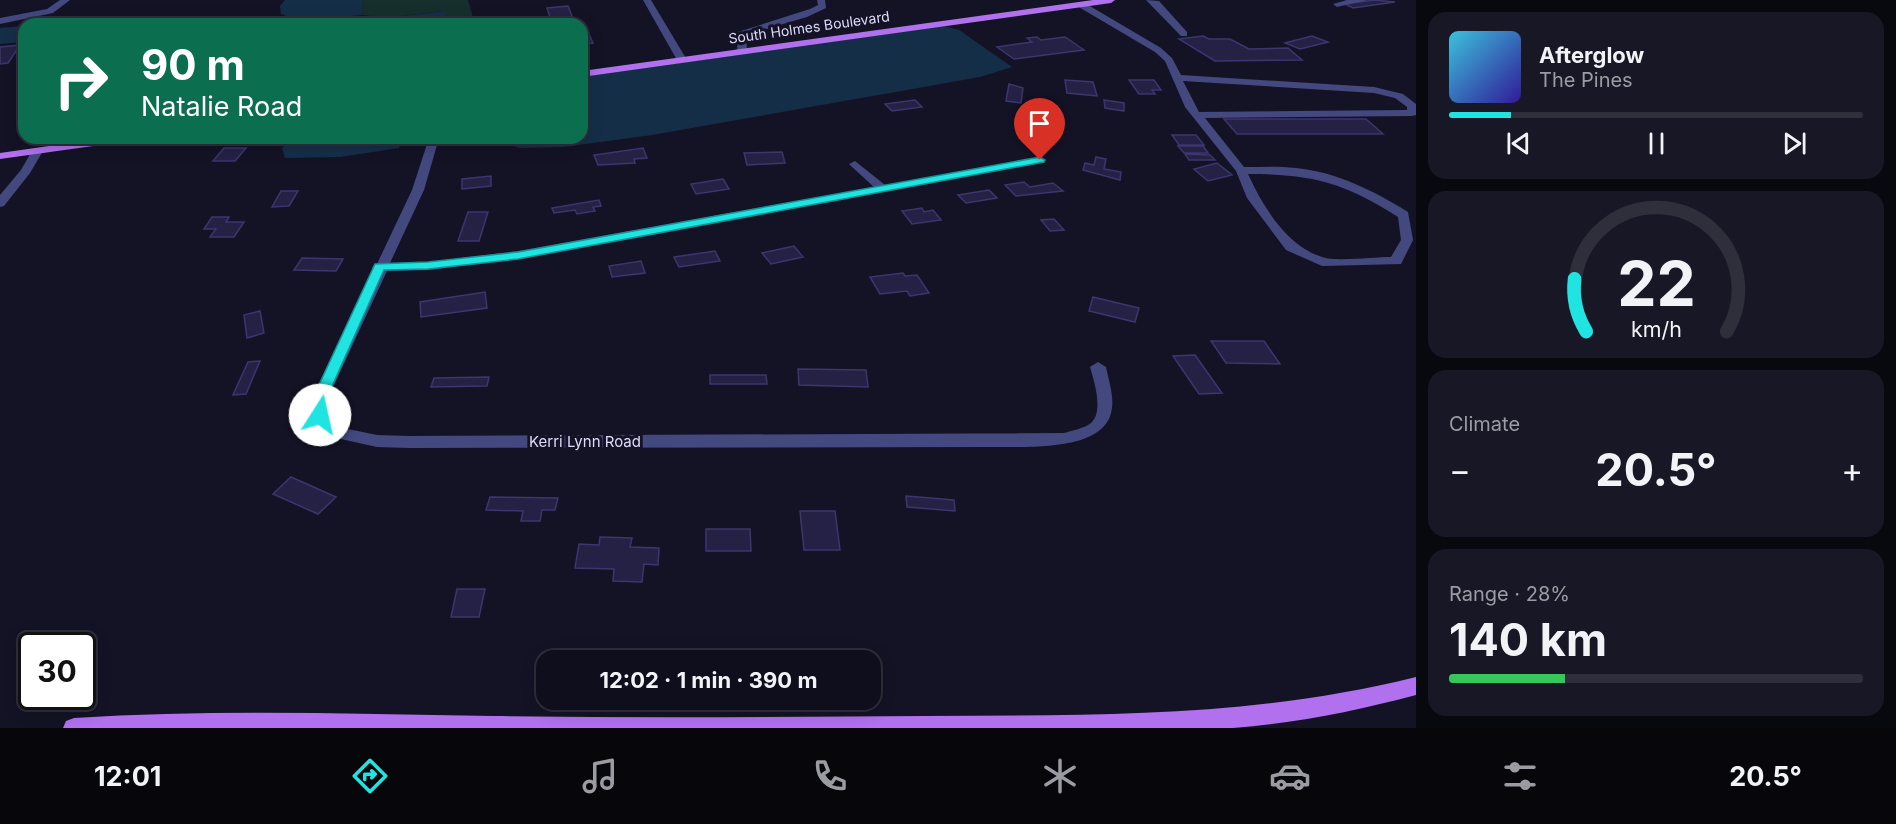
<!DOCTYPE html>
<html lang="en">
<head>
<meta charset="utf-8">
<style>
  :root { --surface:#0f0e1c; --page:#181725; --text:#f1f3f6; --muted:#9b9ca3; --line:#2f2e3b; --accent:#1fe4e2 }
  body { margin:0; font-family:Inter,sans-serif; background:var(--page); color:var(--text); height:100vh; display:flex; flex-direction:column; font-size:22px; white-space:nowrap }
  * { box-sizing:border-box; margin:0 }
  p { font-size:20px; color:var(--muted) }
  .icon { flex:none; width:33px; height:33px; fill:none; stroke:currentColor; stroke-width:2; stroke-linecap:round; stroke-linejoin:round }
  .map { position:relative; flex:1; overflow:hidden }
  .details { display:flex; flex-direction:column; gap:12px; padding:12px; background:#08080f; width:480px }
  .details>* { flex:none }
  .hud { position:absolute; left:18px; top:18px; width:570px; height:126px; border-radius:18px; box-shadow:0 3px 15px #0003,0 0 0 2px var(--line); background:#0b6e4f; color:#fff; overflow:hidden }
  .speed { position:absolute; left:18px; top:632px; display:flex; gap:12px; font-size:30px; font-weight:700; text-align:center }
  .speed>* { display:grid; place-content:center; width:78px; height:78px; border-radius:50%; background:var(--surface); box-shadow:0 3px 15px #0003,0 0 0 2px var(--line); line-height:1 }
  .speed .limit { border:3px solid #111; border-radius:9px; background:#fff; color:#111 }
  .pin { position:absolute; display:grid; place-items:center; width:51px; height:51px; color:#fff; margin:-62px -26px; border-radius:50% 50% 50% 0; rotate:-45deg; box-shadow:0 0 6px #0007 }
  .pin .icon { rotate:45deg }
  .me { position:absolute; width:66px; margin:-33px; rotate:10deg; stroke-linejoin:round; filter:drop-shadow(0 0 4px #0008) }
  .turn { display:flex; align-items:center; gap:21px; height:126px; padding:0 24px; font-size:27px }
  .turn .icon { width:78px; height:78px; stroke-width:2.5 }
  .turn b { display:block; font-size:42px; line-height:51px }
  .big { font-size:45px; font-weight:700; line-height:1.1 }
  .details .widget { flex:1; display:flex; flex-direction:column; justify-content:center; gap:9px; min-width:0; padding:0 21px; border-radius:18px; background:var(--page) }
  .details .dial { align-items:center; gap:0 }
  .dial svg { height:156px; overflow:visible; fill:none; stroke:var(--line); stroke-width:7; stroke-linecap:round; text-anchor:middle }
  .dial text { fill:var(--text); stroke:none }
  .song { display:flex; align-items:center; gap:18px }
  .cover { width:72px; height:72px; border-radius:9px; background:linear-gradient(135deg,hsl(190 70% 55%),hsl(250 70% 35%)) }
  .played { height:6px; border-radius:3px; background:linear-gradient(90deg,var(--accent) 15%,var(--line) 15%) }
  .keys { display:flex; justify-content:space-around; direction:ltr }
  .heat { display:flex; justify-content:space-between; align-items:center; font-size:33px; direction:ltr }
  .charge { height:9px; border-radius:4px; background:linear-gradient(90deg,#34c759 28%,var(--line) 0) }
  .trip { position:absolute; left:536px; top:650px; width:345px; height:60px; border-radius:18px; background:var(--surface); box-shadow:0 3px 15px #0003,0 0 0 2px var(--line); font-weight:700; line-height:60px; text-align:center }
  .tab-bar { display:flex; height:96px; justify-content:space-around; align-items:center; background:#06060b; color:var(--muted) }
  .tab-bar .icon { width:42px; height:42px }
  .tab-bar .on { color:var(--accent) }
  .tab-bar b { font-size:27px; color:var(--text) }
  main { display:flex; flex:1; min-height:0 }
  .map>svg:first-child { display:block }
  .green { fill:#172f2c }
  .water { fill:#152e48 }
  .building { fill:#242145; stroke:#3b366e; stroke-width:1.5 }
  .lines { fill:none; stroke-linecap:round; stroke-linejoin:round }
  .minor { fill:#43487f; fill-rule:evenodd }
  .major { fill:#b170ee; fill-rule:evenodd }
  .route { fill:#1fe4e2; stroke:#149493; stroke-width:1.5 }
  .labels { text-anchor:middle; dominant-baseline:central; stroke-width:6; stroke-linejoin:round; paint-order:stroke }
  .far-street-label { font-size:14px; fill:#dcdcfb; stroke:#141326 }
  .street-label { font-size:15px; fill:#dcdcfb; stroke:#141326 }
</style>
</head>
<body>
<main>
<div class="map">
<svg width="1416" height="728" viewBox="0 0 1416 728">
  <rect width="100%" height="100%" fill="#141326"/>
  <path class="green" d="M362 0H468L474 21 446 16 443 11 386 18 363 15Z"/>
  <path class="water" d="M285 0H362L363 15 297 20 281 14 280 6Z
    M444 11 446 16C429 25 397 24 377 24L386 18Z
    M24 26V42L0 44V28Z
    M944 26 959 30 1012 67 980 77 652 135 563 147 520 148 485 138H582V77Z
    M292 138H402L399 148 340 157 285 158 282 148Z"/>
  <path class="building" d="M1375 0 1395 2 1353 8 1345 4Z
    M568 6 575 24H552L547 8Z
    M589 34 593 43 582 44V35Z
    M1203 36 1209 39H1230L1249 49 1288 48 1302 60 1215 61 1179 39Z
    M1312 36 1328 42 1300 49 1285 43Z
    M1037 37 1041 40 1065 37 1084 50 1014 59 997 47 1032 42 1027 38Z
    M20 45 8 63 0 64V47Z
    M1065 80 1093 82 1097 96 1067 93Z
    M1129 80H1154L1161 90H1152L1155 94H1139Z
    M1009 84 1023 88 1021 103 1006 101Z
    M915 100 922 107 892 111 885 104Z
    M1104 100 1124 103V111L1105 108Z
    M1224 119H1366L1383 134H1237Z
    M1172 135H1196L1204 145H1179Z
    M1178 146H1203L1208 153H1184Z
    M224 148H246L235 161H213Z
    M643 148 647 158 634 159 635 163 598 165 594 155Z
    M782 152 785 163 747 165 744 153Z
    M1185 154 1210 155 1215 160H1189Z
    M1096 157 1106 159 1104 169 1121 172 1120 180 1083 170 1085 163 1094 165Z
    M1217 163 1232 175 1208 181 1194 169Z
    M491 176V186L462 189V179Z
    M723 179 729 189 696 194 691 184Z
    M1024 182 1030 187 1053 183 1063 191 1016 196 1005 185Z
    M989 190 997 198 966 203 958 195Z
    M281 191H298L289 206 272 207Z
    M599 200 601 206 593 207 595 211 577 214 575 210 554 213 552 208Z
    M922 208 924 212 933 210 941 220 912 224 902 211Z
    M468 212H488L479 241H458Z
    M212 217H229L226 222H244L234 237H210L216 229H204Z
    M1054 219 1064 230 1050 231 1041 220Z
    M794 246 803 257 771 264 762 253Z
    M715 251 720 261 679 267 674 257Z
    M302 258 343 259 336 271 294 270Z
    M641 261 645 273 612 277 609 266Z
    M903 273 905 276 917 275 929 293 910 296 907 291 880 294 870 277Z
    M485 292 487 308 421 317 420 302Z
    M1093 297 1139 308 1135 322 1089 311Z
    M260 311 264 333 247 338 244 315Z
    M1211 341H1264L1280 364 1226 363Z
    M1195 355 1222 393 1199 394 1173 356Z
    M260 361 246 394 233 395 248 362Z
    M798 369 866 370 868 387 799 385Z
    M710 375H766L767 384H710Z
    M489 377 487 386 431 387 434 378Z
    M291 477 336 497 318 514 273 494Z
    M906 496 954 500 955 511 907 507Z
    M490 497 558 498 555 510H542L540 521H521L523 511 486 510Z
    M800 511H835L840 550H804Z
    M706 529H750L751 551H706Z
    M600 537 632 538 630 547 659 548 658 565 644 564 642 582 613 581 614 569 575 568 579 544 599 545Z
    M457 589H485L479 617H451Z"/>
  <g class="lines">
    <path class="minor" d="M60 0H70L53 13 0 24V18L47 9Z
      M643 0H651L687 60 685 62 677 60Z
      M817 0H825L826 8 807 17 746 35 747 51 742 54 737 51 738 32 810 9 818 5Z
      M1146 0 1159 1 1187 32V36H1181Z
      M1347 0H1368L1337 7 1333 4Z
      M1077 2H1083L1161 48 1172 58 1181 75 1374 87 1403 94 1416 104V115L1412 116 1205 118 1244 167C1262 167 1279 166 1296 168 1337 172 1374 191 1408 212L1413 240 1401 264 1322 266 1286 250 1247 198 1236 171 1185 107 1165 61 1155 52 1077 6ZM1183 81 1374 93 1395 98 1407 107V110L1199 112ZM1248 174C1311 174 1344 182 1398 217L1401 240 1391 257C1375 257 1336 262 1322 257 1287 246 1263 207 1248 174Z
      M429 138H439L424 190 390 263 428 262 518 251 874 187 851 166 849 164 855 161 885 185 1040 157 1046 160 1040 163 518 259 428 270 387 271 327 400 328 414 338 427 377 435 409 436 1064 433C1071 431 1085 428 1091 423 1104 411 1094 381 1090 367L1098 362 1106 367C1109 382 1115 398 1111 413 1101 454 1017 446 984 447L409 448 377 447 327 436 312 415 311 400 374 269 372 267 377 264 412 190Z
      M37 148 43 151 30 173 4 206 0 207V195L21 170 33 149Z"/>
    <path class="major" d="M1093 0H1115L1111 3 582 77V71Z
      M105 138H134L129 141 0 159V153Z
      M1416 677V695C1356 711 1296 723 1233 728H63L66 721 74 718C214 709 353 714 493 716 637 718 781 717 926 716 1095 715 1251 718 1416 677Z"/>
  </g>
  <path class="route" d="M1040 157 1045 160 1044 162 518 259 428 269 384 270 326 400 327 415 320 420 313 415 312 400 375 264 428 262 518 252Z"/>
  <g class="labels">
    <g class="far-street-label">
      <text transform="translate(809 27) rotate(-8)">South Holmes Boulevard</text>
    </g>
    <g class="street-label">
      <text x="585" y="441">Kerri Lynn Road</text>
    </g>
  </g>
</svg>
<div class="speed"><div class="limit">30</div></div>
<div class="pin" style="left:1040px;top:160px;background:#d93025"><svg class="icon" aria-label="arrive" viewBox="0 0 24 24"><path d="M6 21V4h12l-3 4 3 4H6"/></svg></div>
<svg class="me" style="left:320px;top:415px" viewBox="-20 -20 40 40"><circle r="19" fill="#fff"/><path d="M0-13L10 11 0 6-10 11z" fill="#1fe4e2"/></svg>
<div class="trip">12:02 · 1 min · 390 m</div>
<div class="hud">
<div class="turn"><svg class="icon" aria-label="right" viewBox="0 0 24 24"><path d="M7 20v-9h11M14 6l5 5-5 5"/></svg><div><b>90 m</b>Natalie Road</div></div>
</div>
</div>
<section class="details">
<div class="widget">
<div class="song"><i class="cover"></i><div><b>Afterglow</b><p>The Pines</p></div></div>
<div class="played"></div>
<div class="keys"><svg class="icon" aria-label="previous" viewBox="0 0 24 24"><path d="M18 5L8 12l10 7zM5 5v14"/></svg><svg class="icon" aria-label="pause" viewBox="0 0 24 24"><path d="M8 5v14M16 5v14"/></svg><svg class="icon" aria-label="next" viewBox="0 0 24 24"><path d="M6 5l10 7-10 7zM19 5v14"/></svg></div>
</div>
<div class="widget dial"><svg viewBox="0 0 100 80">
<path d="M14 69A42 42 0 1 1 86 69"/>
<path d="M14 69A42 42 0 0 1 8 42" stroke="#1fe4e2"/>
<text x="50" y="56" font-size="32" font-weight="700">22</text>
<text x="50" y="72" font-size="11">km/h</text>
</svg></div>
<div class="widget"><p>Climate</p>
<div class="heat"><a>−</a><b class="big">20.5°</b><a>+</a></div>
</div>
<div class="widget"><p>Range · 28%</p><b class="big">140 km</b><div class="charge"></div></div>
</section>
</main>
<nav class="tab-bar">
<b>12:01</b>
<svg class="icon on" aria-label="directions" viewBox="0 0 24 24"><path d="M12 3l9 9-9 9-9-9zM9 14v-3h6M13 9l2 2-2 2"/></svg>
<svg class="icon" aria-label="music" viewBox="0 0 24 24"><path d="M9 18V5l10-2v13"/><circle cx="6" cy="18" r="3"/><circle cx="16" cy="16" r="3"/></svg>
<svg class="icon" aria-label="phone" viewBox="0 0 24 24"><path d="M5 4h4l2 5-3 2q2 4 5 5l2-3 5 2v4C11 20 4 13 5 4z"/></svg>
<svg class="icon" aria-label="climate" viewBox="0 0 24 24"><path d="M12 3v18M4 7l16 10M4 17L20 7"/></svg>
<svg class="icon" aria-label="car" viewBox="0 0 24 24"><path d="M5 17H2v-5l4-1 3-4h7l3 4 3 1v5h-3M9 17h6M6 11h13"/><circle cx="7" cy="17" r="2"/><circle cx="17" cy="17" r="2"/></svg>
<svg class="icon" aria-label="filters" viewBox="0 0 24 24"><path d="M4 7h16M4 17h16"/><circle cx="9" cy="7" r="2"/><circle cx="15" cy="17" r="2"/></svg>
<b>20.5°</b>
</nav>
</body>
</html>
